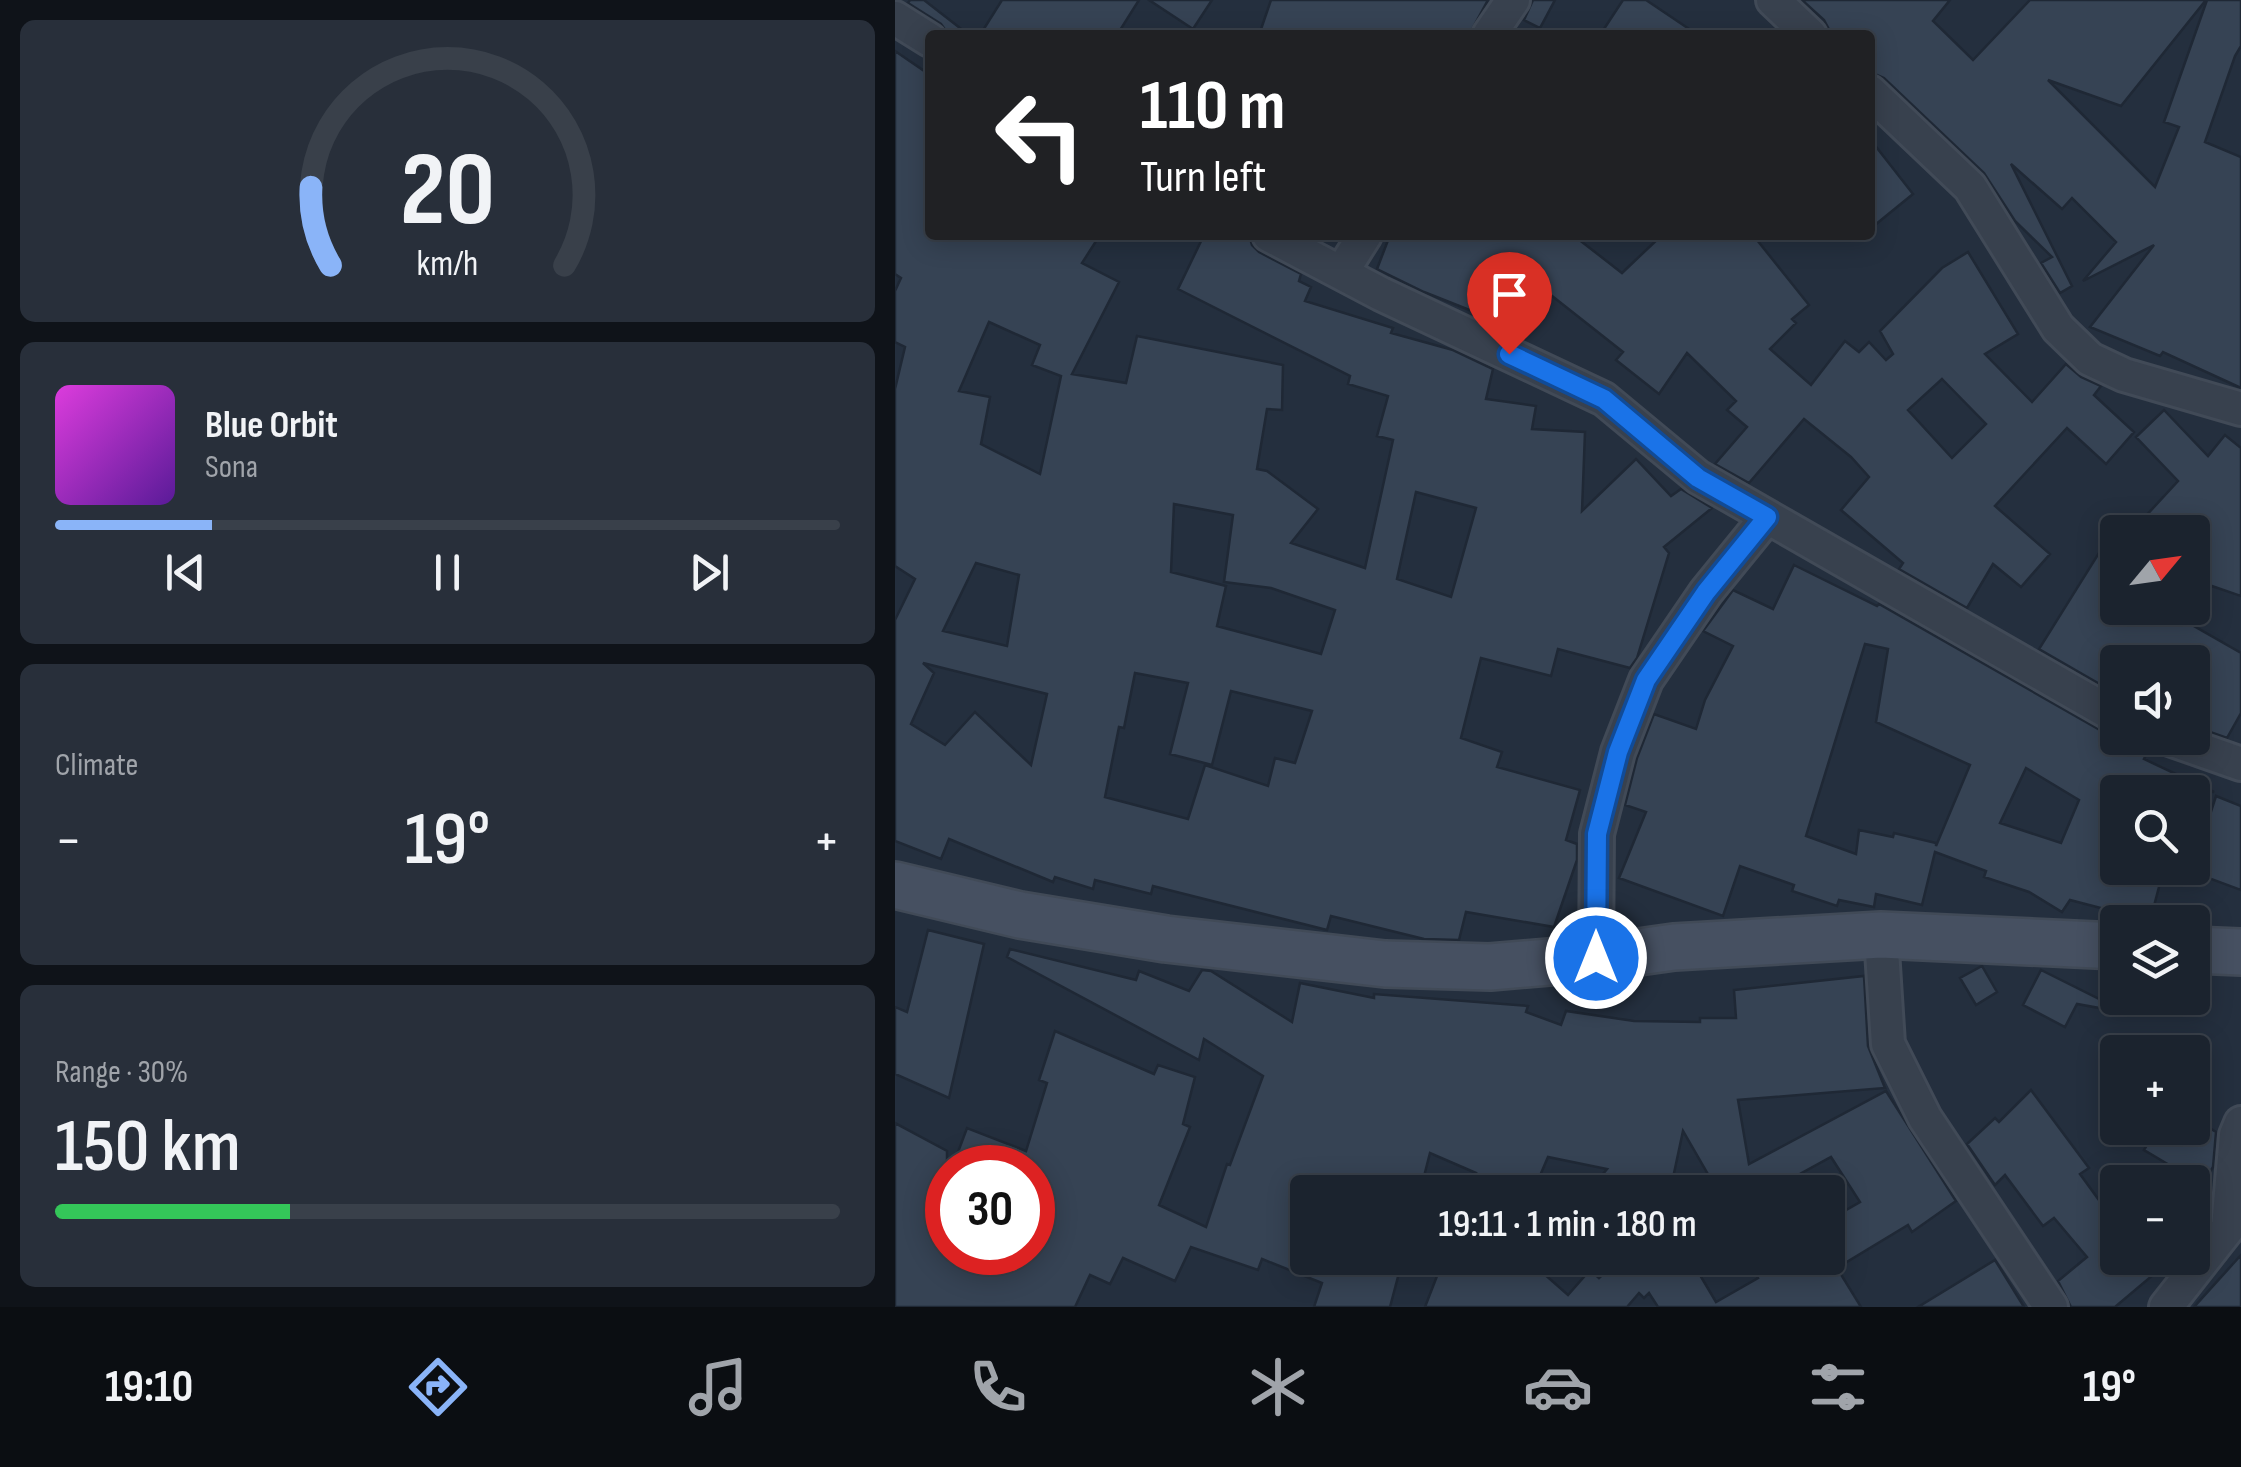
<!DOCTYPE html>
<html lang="en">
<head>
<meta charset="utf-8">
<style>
  :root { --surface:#1b232e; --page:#282f3a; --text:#f1f3f6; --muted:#a0a4aa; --line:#39404a; --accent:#8ab4f8 }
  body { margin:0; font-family:"Sofia Sans Condensed",sans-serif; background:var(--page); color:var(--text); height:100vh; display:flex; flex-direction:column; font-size:38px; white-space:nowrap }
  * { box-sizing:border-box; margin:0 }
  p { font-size:32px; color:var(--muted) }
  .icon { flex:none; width:55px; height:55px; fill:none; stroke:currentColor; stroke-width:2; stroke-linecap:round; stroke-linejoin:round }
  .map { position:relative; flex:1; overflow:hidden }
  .panel { display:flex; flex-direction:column; gap:20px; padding:20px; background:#0f1319; width:895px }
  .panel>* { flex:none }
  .top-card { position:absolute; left:30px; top:30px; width:950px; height:210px; border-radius:10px; box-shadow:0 5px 25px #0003,0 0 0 2px var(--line); background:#202124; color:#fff; overflow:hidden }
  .needle { width:65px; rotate:61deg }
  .controls { position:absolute; left:1205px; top:515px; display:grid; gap:20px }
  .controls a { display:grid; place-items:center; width:110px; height:110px; border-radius:10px; background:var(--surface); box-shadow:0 5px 25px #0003,0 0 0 2px var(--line); font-size:50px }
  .speed { position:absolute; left:30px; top:1145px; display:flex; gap:20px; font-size:50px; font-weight:700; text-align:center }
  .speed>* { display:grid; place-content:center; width:130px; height:130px; border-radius:50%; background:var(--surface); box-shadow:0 5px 25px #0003,0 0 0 2px var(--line); line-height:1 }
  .speed .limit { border:15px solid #d22; background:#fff; color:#111 }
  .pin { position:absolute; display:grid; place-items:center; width:85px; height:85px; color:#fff; margin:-102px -42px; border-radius:50% 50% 50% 0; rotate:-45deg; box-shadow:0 0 10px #0007 }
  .pin .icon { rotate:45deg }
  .me { position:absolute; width:110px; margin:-55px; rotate:0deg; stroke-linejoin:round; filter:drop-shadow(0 0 8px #0008) }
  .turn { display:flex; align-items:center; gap:35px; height:210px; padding:0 50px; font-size:45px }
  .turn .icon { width:130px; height:130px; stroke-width:2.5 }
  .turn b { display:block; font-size:70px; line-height:85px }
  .big { font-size:75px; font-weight:600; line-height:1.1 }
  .panel .widget { flex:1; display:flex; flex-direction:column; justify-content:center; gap:15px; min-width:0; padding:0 35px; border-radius:15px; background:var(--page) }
  .panel .dial { align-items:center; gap:0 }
  .dial svg { height:260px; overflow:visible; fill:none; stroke:var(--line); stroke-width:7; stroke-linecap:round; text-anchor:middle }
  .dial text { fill:var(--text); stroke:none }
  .song { display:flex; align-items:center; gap:30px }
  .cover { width:120px; height:120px; border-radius:15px; background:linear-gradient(135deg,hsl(300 70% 55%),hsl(270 70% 35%)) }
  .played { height:10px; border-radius:5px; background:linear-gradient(90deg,var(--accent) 20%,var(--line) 20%) }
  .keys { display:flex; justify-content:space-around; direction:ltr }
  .heat { display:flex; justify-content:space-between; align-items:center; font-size:55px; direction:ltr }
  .charge { height:15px; border-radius:8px; background:linear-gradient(90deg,#34c759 30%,var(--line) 0) }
  .trip { position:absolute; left:395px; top:1175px; width:555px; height:100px; border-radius:10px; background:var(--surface); box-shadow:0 5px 25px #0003,0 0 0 2px var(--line); font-weight:600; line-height:100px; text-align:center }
  .dock { display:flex; height:160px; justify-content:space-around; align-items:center; background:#0b0e12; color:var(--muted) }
  .dock .icon { width:70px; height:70px }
  .dock .active { color:var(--accent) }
  .dock b { font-size:45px; color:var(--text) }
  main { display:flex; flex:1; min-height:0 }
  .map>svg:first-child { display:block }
  .building { fill:#364354; stroke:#1f2835; stroke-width:2.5; fill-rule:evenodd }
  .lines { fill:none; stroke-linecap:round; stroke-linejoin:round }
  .street-casing { stroke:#414a57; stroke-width:38 }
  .secondary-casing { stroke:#414a57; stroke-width:50 }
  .street { stroke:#38414e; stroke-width:32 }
  .secondary { stroke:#465061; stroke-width:45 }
  .route-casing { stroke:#114b97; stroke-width:25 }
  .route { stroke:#1a73e8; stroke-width:18 }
</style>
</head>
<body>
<main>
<section class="panel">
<div class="widget dial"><svg viewBox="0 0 100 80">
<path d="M14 69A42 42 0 1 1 86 69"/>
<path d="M14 69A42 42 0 0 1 8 45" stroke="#8ab4f8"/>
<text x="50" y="56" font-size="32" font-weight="700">20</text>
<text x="50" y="72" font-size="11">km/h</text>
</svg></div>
<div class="widget">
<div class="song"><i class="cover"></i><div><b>Blue Orbit</b><p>Sona</p></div></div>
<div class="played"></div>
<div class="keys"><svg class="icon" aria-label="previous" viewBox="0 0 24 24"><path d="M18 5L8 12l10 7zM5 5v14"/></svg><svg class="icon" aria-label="pause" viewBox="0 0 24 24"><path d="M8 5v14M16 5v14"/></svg><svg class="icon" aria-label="next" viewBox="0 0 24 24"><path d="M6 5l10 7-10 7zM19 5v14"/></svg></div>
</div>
<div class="widget"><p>Climate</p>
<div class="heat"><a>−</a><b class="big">19°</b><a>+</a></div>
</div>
<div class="widget"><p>Range · 30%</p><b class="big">150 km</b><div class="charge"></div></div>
</section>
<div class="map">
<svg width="1346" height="1307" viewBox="0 0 1346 1307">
  <rect width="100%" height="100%" fill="#242f3e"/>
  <path class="building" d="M15 0H29L74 35H54L46 24 13 3Z
    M107 0H244L222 35H85Z
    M254 0H317L298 29Z
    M376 0H593L574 35H364Z
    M638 0H660L645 28 629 20Z
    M728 0H751L803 35H705Z
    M907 0H1055L1038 21 1078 60 1135 0H1311L1226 106 1153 80 1260 187 1284 127 1269 122 1312 0H1346V46L1340 56 1310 142 1346 157V388L1268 352 1265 356 1195 327 1259 245 1188 281 1221 242 1177 198 1167 209 1116 164 1177 286 1165 293 1146 263 1157 257 1120 221 1089 173 989 78 975 72V35H937L929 20Z
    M0 51 35 75V235H205L187 263 224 282 177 374 231 383 242 336 388 365 387 410 372 409 362 469 372 471 423 509 396 543 470 568 498 440 482 436 493 396 453 384 455 376 283 289 309 235H354L357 245 364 252 406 274 404 281 416 287 410 301 498 328 496 333 558 350 598 369 591 399 641 406 637 429 690 432 687 511 741 459 776 496 786 489 817 508 769 547 774 553 742 658 735 668 663 649 656 676 586 658 566 738 607 752 602 767 685 790 671 840 682 844V860L659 927 571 912 564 940 529 939 436 916 432 930 258 886 256 894 200 880 198 889 160 877 158 882 54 839 46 859 0 841V620L20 579 0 566V389L10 347 0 342V291L6 278 0 274ZM94 322 145 345 137 365 166 376 145 474 86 444 95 397 64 391ZM521 492 581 508 556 597 502 579ZM279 504 338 515 329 582 376 588 440 610 426 654 322 626 331 586 276 572ZM81 563 124 575 112 646 48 631ZM28 663 152 694 136 765 80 712 50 745 16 724 39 673ZM240 673 293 683 275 754 317 765 336 691 417 711 400 763 380 758 373 786 310 765 293 819 210 797 224 727 229 728Z
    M975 139 1018 194 975 229Z
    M495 235H678L727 273 767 235H858L914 305 897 319 901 323 875 349 916 385 950 341 964 352 974 342 991 360 998 354 985 331 1047 268 1073 252 1123 334 1090 354 1137 402 1171 364 1186 377 1206 386 1199 395 1239 432 1211 464 1172 428 1100 506 1155 554 1126 587 1098 564 1072 608 1004 569 1008 563 946 510 974 477 956 457 909 419 854 483 820 464 852 427 832 410 841 401 792 353 764 394 721 360 728 352 647 288 630 332 529 292 482 269ZM1047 379 1091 424 1057 458 1013 410Z
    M1269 410 1313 456 1330 435 1346 448V596L1317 586 1292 622 1346 653V713L1332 738 1298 726V662H1222V694L1144 649 1222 524V608H1298V532H1236L1283 481 1241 437Z
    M899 565 982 606 984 604 1212 734 1253 738 1255 747 1249 759 1319 792H1222V868H1269L1255 921 1175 900 1167 912 1134 892 1089 877 1091 871 1040 852 1027 905 981 894 979 907 944 900 942 906 897 891 899 885 845 866 828 916 724 878 751 812 730 805 742 758 759 714 801 729 810 700 838 646 808 631 838 590 878 609ZM970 644 993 649 981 722 1075 765 1041 846V843L999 833 998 837 964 830 961 854 911 836ZM1131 768 1184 800 1166 843 1105 823Z
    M1321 796 1346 806V890L1308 876 1311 855 1303 852Z
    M33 930 89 944 54 1098 0 1074V1007L12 1012Z
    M115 949 241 980 244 971 294 991 307 970 316 971 397 1022 405 983 479 998V994L633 1006 631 1012 666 1025 671 1011 739 1021 805 1022V1018H841L839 990 969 976 973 1046 990 1088 843 1100 854 1164 991 1091 1061 1201 1017 1232 1013 1225 942 1268 966 1307H763L754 1293 749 1298 744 1293 732 1307H530L549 1258H631L673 1295 695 1270 704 1278 726 1258H778L794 1275 802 1270 821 1302 863 1278 851 1258H932V1221L965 1202 936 1157 894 1180 901 1192H800L818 1183 788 1131 775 1192H693L712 1169 653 1157 638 1192H573L581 1173 535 1153 525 1192H412V1258H508L495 1307H419L427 1283 367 1259 363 1270 296 1247 280 1281 228 1258 215 1284 195 1275 180 1307H0V1123L52 1151V1252H138V1168H57L72 1128 131 1151 152 1083 144 1080 160 1031 259 1074 263 1065 300 1077 288 1124 295 1127 264 1205 311 1227 332 1164 335 1165 368 1076 309 1039 304 1060 112 957Z
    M1087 966 1102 992 1081 1005 1065 978Z
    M1146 970 1212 1003 1210 1009 1182 1004 1170 1027 1128 1005Z
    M1136 1090 1194 1168 1185 1174 1222 1225V1258H1271L1256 1273 1258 1275 1220 1307H1176L1163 1281 1192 1257 1159 1218 1148 1226 1110 1175 1100 1185 1072 1144 1100 1118 1104 1122Z
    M1298 1118 1321 1132 1318 1167 1309 1182H1263L1276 1166 1249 1150 1252 1145 1225 1128H1298Z
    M1346 1255V1307H1299Z
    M1100 1260 1129 1307H1023Z"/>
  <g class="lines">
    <g class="street-casing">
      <path id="street" d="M878 0 915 35
        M0 18 35 40
        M594 35 618 0
        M975 92 1075 187 1163 328 1195 359 1229 375 1346 409
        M374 235 486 294 709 399 803 477 1222 717
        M446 273 470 235
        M1272 738 1346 764
        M986 935 993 1044 1030 1118 1156 1307
        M701 958 702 834 723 752 751 680 811 592 872 517
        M1271 1307 1333 1228 1341 1135 1346 1123"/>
    </g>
    <g class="secondary-casing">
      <path id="secondary" d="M0 885 125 915 271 939 490 964 595 967 701 958 779 947 986 935 1222 946
        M1298 950 1346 952"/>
    </g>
    <use href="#street" class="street"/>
    <use href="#secondary" class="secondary"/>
  </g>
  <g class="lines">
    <g class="route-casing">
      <path id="route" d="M614 354 709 399 803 478 872 517 811 592 751 680 723 752 702 834 701 958"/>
    </g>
    <use href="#route" class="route"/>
  </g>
</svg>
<div class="controls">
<a><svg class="needle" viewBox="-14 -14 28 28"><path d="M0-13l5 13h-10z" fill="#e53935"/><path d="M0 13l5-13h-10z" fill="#a0a4aa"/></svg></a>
<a><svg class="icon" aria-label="sound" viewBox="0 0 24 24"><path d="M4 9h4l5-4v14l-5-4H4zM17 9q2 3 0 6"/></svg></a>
<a><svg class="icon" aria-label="search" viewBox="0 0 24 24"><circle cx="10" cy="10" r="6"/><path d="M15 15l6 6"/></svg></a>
<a><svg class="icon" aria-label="layers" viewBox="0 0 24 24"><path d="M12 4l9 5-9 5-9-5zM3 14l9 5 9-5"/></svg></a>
<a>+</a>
<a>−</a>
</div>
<div class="speed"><div class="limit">30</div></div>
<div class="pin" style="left:614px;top:354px;background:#d93025"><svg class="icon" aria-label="arrive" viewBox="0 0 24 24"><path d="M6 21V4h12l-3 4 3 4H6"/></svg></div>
<svg class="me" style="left:701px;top:958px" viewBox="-20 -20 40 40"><circle r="17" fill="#1a73e8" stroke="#fff" stroke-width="3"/><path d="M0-11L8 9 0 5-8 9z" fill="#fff"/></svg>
<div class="trip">19:11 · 1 min · 180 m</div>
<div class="top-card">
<div class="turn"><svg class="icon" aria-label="left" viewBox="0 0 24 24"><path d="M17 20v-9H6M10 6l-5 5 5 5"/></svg><div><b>110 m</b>Turn left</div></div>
</div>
</div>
</main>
<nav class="dock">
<b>19:10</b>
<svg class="icon active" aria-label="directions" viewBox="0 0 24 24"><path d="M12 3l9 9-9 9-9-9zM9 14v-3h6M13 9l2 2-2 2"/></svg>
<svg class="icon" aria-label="music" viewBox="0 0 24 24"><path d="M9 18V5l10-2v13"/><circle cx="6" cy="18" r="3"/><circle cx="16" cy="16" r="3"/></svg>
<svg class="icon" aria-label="phone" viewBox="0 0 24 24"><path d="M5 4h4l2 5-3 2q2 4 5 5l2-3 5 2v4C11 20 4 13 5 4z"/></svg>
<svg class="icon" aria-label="climate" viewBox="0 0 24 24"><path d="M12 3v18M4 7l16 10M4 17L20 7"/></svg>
<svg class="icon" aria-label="car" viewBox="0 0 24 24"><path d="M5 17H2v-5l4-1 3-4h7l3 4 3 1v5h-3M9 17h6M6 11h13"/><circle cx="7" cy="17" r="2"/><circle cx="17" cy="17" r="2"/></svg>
<svg class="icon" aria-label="filters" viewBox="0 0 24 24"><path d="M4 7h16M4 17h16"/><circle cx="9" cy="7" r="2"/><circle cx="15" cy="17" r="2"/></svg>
<b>19°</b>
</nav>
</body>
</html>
